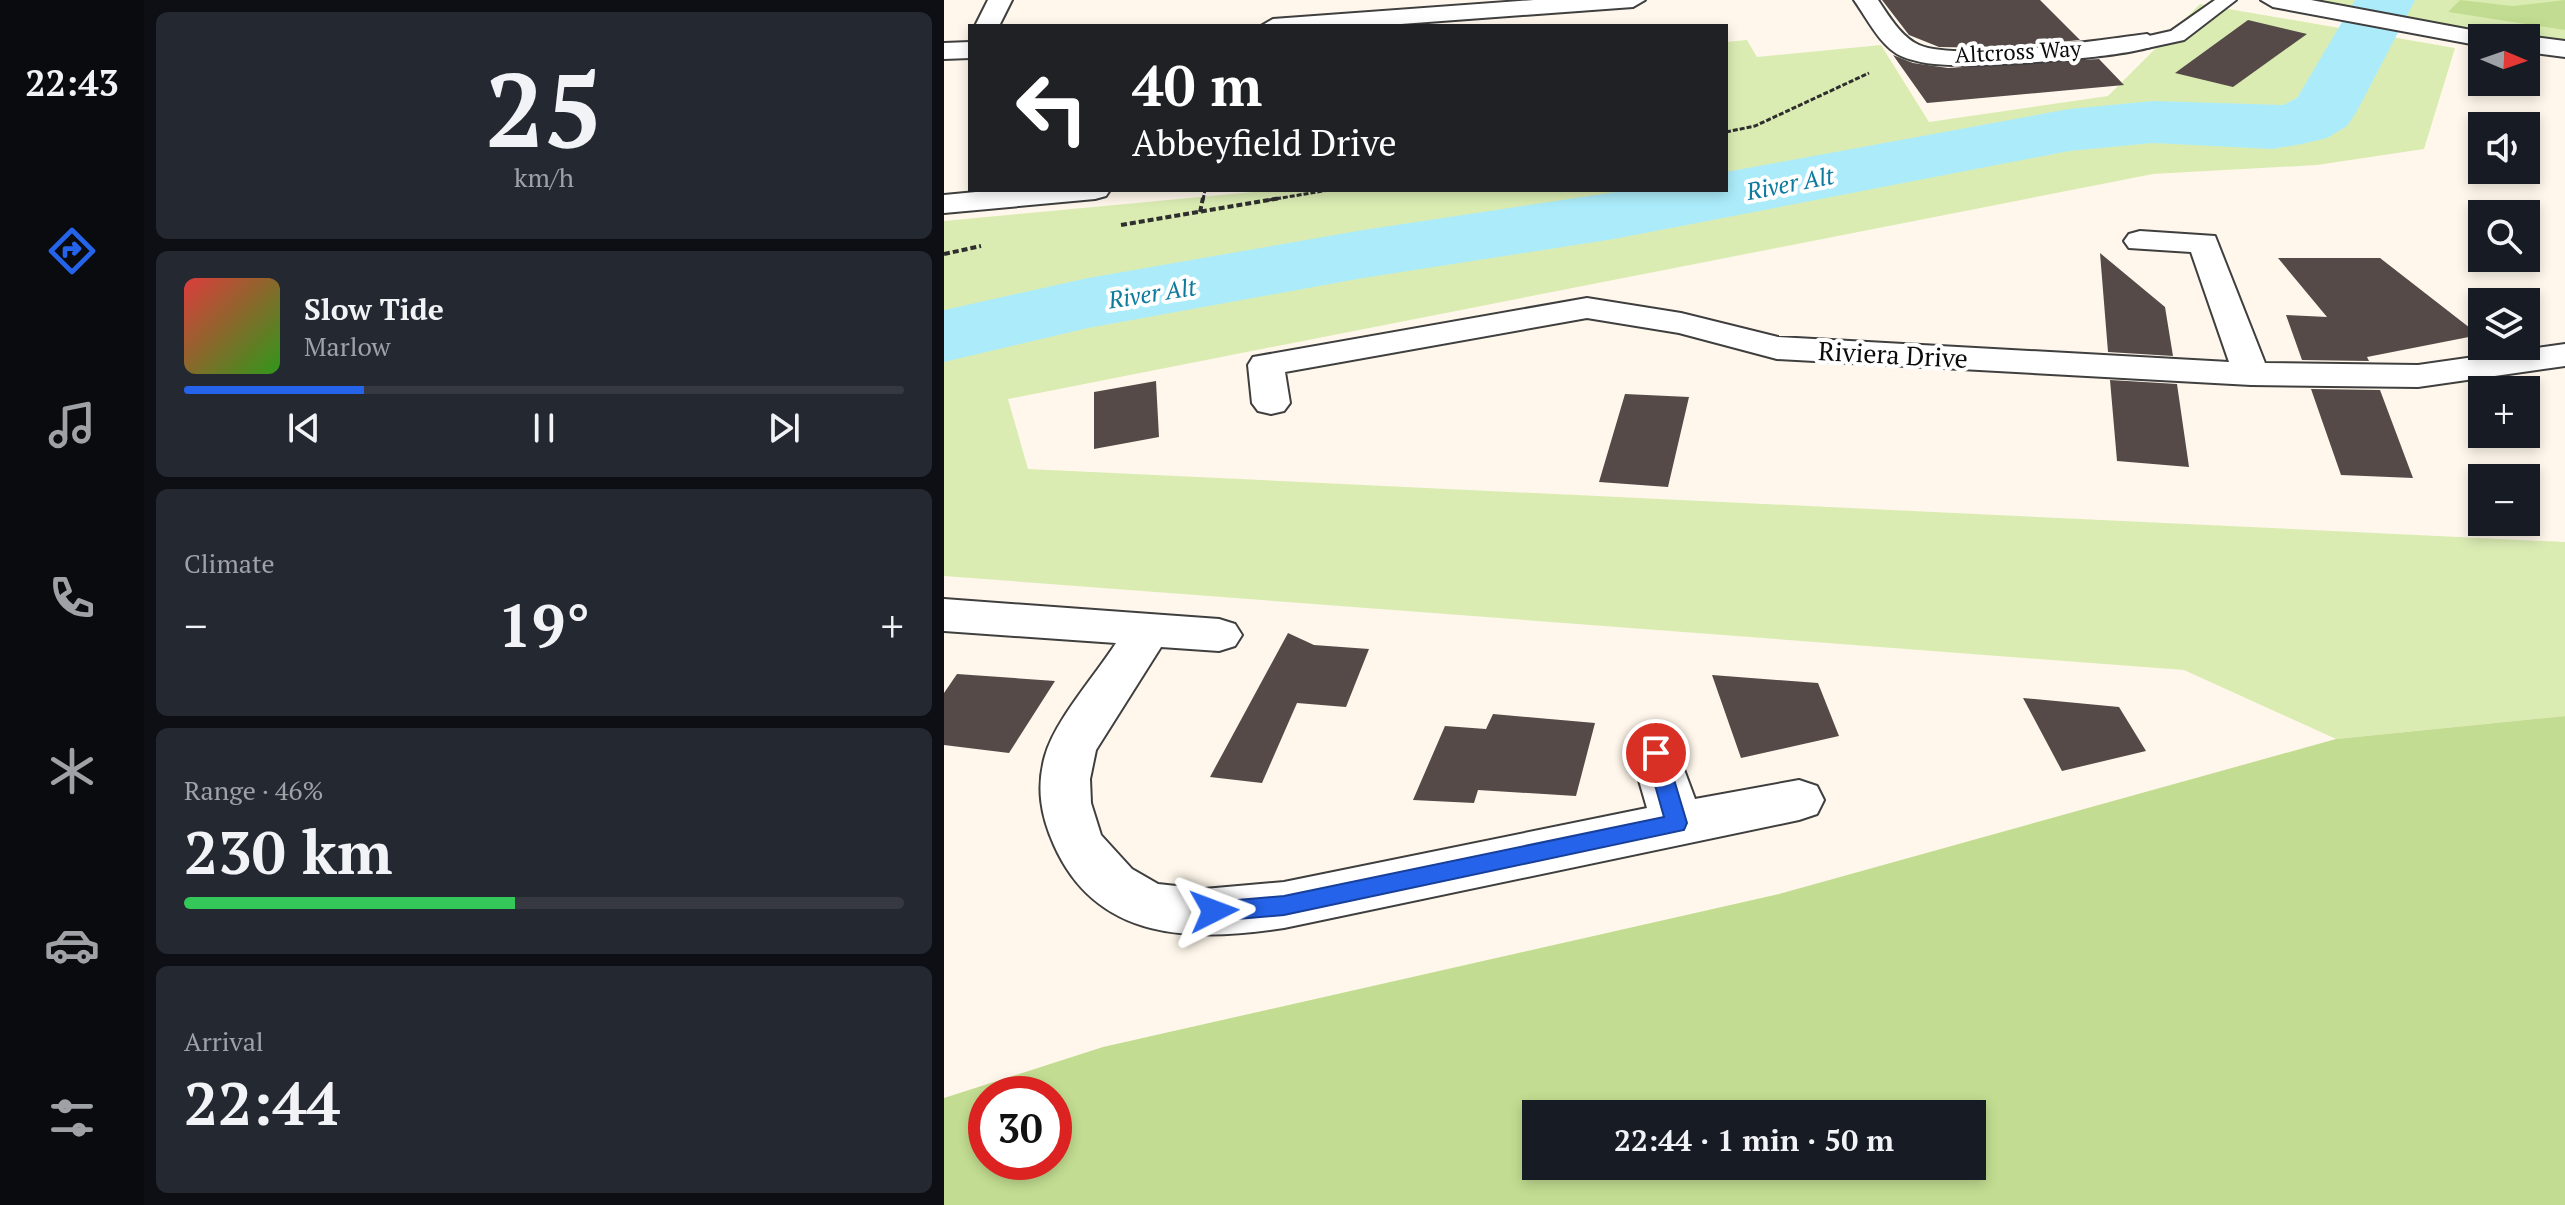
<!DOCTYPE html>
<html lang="en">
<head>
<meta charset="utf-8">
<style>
  :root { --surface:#171b24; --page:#242831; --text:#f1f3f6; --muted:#9ea1a6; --line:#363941; --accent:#2563eb }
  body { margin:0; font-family:"PT Serif",serif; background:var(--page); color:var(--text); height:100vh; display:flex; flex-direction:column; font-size:30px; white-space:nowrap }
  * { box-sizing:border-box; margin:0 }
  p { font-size:26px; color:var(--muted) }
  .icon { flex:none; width:44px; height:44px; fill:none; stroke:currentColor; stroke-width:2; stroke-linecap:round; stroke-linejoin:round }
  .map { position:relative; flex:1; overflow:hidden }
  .details { display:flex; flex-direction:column; gap:12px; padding:12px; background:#0d0f14; width:800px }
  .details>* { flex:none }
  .guide { position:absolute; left:24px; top:24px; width:760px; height:168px; border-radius:0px; box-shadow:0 4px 12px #0003; background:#202124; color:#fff; overflow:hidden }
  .needle { width:52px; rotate:92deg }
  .controls { position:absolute; left:1524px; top:24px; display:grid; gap:16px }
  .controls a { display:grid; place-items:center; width:72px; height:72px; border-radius:0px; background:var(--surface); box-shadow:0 4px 12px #0003; font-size:40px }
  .speed { position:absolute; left:24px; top:1076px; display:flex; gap:16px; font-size:40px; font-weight:700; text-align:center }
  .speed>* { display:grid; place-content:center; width:104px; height:104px; border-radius:50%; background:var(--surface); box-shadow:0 4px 12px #0003; line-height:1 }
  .speed .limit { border:12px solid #d22; background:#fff; color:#111 }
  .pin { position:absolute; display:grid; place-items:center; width:68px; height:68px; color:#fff; margin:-34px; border:4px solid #fff; border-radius:50%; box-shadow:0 2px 8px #0007 }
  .me { position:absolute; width:88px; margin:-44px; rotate:87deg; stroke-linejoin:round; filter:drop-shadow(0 0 6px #0008) }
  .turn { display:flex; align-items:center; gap:28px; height:168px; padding:0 32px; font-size:36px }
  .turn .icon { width:104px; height:104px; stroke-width:2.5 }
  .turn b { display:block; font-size:56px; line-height:68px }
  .big { font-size:60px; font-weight:700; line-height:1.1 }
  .details .widget { flex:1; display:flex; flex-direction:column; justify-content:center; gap:12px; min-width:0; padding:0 28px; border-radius:12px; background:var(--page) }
  .details .dial { align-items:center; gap:0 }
  .dial b { font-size:104px; line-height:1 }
  .song { display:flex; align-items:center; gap:24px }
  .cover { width:96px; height:96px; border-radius:12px; background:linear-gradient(135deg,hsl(0 70% 55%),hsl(110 70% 35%)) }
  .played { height:8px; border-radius:4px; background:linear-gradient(90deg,var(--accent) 25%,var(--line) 25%) }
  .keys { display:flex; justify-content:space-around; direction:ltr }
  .heat { display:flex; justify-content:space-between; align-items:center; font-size:44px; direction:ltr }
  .charge { height:12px; border-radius:6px; background:linear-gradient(90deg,#34c759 46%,var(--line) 0) }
  .trip { position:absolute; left:578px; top:1100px; width:464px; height:80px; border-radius:0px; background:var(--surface); box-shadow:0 4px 12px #0003; font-weight:700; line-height:80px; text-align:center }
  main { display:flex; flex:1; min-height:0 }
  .tabs { display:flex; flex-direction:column; width:144px; justify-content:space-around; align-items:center; background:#090b0e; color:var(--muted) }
  .tabs .icon { width:56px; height:56px }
  .tabs .current { color:var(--accent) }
  .tabs b { font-size:36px; color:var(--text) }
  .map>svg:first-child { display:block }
  .green { fill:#dbecb3 }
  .forest { fill:#c2dd91; fill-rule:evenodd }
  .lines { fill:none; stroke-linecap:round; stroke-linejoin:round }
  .river { fill:#acecfa; fill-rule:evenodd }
  .building { fill:#554a48 }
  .service-casing { stroke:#3f3f3f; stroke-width:4 }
  .minor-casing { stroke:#3f3f3f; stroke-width:4 }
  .tertiary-casing { stroke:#3f3f3f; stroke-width:4 }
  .path-far1 { stroke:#2e2e2e; stroke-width:3; stroke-dasharray:5 2; stroke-linecap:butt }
  .path { stroke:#2e2e2e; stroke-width:4; stroke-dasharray:6 3; stroke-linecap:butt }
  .service { fill:#fff; fill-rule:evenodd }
  .minor { fill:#fff; fill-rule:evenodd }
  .tertiary { fill:#fff; fill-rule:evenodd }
  .route { fill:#2563eb; stroke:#184099; stroke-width:2 }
  .labels { text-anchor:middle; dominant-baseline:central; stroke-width:8; stroke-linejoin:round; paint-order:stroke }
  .far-street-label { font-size:22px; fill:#0c0c0c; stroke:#fff }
  .far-water-label { font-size:24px; font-style:italic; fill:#0e7b9e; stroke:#fff }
  .street-label { font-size:26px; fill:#0c0c0c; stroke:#fff }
</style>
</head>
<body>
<main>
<nav class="tabs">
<b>22:43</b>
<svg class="icon current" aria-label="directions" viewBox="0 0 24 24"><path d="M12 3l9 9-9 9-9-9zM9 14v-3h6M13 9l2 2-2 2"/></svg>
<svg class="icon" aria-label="music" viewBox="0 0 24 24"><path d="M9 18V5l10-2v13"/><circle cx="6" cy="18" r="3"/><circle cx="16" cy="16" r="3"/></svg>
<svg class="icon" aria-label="phone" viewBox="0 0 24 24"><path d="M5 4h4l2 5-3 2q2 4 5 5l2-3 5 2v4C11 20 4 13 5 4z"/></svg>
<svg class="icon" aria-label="climate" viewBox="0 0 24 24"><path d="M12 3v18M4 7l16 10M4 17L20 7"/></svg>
<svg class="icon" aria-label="car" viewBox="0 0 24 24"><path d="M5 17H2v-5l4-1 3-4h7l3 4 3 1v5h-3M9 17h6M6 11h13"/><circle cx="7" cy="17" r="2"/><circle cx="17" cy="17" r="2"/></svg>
<svg class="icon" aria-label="filters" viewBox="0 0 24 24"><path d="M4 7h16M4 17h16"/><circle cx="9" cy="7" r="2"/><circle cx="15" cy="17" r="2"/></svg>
</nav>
<section class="details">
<div class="widget dial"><b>25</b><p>km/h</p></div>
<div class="widget">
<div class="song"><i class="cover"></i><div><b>Slow Tide</b><p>Marlow</p></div></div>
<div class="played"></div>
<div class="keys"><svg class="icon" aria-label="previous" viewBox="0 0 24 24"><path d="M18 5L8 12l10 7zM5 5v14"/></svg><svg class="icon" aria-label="pause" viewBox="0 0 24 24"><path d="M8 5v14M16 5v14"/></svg><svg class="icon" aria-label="next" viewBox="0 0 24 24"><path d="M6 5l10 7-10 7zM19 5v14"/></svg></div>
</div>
<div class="widget"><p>Climate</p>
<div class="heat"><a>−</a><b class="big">19°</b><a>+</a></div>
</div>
<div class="widget"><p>Range · 46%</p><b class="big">230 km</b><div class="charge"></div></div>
<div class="widget"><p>Arrival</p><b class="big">22:44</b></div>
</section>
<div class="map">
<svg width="1621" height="1205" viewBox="0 0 1621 1205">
  <rect width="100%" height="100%" fill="#fff7eb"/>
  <path class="green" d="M1356 0H1621V46L1351 4Z
    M1256 4 1511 48 1480 149 1373 165 1209 174 64 399 84 469 1621 542V716L1392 739 1240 670 0 576V221L332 190H782V42L803 40 813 57 937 45 985 122 1164 96Z"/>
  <path class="forest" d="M1516 0 1569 6 1621 0V30L1504 12Z
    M1621 716V1205H0V1098L159 1047 835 894 1392 739ZM42 1094H110V1162H42ZM592 1114H1028V1166H592Z"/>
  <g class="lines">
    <path class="river" d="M1411 0H1471L1413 111 1403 126 1383 138 1358 144 1328 149 1209 143 1125 151 670 239 419 278 144 328 0 362V310L144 278 419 230 685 190H782V172L1125 109 1209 101 1339 105 1353 98Z"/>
  </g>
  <path class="building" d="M938 0H1096L1136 40 1052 48 995 47 965 35Z
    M1304 20 1363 34 1289 87 1231 73Z
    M949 55 969 63 1004 68 1155 59 1180 85 983 103Z
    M1156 253 1221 307 1229 356 1164 352Z
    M1334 258H1436L1535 335 1423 357 1425 361 1358 360 1342 315 1383 317Z
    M1166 380 1233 384 1245 467 1173 461Z
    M212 381 215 437 150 449V392Z
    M1367 389 1436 390 1469 478 1397 475Z
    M681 394 745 397 724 487 655 482Z
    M344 633 370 645 425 649 402 707 353 703 318 783 266 777Z
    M13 674 111 681 65 753 0 745V693Z
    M768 675 874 683 895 736 797 758Z
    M1079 698 1175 707 1202 751 1118 771Z
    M549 714 651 723 632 796 534 790 530 803 469 800 501 726 542 729Z"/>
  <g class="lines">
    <g class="service-casing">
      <path id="service" d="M1271 0H1292L1240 40 1203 48 1193 42 1196 38 1227 31Z"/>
    </g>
    <g class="minor-casing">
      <path id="minor" d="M44 0H68L55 26H31Z
        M590 0H701L689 7 430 26H317L329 19Z
        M910 0H934C945 16 957 37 975 45 1014 62 1156 40 1203 34L1216 42C1205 57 1038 67 1011 65 993 65 973 63 957 56 936 46 923 18 910 0Z
        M26 42V58L0 59V43Z
        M53 190H166L162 196 151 199 0 213V195Z
        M1196 231 1271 236 1321 363 1474 365 1621 344V366L1474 387 1307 385 833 359 735 333 643 318 341 372 346 403 340 411 327 414 314 411 308 403 304 365 309 357 643 298 737 313 834 337 1285 362 1247 252 1185 248 1180 241 1185 234Z
        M0 599 275 619 291 624 298 635 291 646 275 651 217 647 152 750 146 779 147 803 157 835 188 869 214 884 260 889 340 882 703 808 687 753 695 740 712 734 729 740 751 799 855 780 873 786 880 800 873 814 855 820 340 928C249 942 153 942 110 845 97 816 92 788 101 756 111 720 151 676 172 643L0 631Z"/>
    </g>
    <g class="tertiary-casing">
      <path id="tertiary" d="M1317 0H1367L1538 32 1550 38H1538V46L1329 7Z
        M1582 36 1621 41V57L1582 52V38H1576Z"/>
    </g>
    <path class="path-far1" d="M782 132 811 126 925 73
      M259 200 261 190
      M325 200 385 190"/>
    <path class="path" d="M256 212 259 198
      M177 225 337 198
      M0 254 37 246"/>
    <use href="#service" class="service"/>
    <use href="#minor" class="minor"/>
    <use href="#tertiary" class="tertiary"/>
  </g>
  <path class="route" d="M712 745 722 753 743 823 740 830 340 915 270 921 262 918 259 911 262 905 270 902 340 896 720 817 702 753Z"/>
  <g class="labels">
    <g class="far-street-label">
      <text transform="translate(1074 51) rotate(-3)">Altcross Way</text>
    </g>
    <g class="far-water-label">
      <text transform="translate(846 183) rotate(-11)">River Alt</text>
      <text transform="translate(208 293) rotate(-9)">River Alt</text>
    </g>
    <g class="street-label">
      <text transform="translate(949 354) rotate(3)">Riviera Drive</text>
    </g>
  </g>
</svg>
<div class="controls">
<a><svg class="needle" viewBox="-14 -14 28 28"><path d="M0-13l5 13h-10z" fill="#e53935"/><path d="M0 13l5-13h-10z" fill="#9ea1a6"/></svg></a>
<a><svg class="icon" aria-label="sound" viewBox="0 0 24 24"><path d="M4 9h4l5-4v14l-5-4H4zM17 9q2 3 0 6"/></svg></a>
<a><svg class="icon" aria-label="search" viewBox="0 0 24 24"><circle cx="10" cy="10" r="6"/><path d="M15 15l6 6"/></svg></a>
<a><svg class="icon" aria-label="layers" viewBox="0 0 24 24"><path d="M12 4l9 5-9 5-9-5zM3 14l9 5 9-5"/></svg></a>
<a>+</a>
<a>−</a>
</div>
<div class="speed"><div class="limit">30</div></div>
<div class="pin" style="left:712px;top:753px;background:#d93025"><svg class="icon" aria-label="arrive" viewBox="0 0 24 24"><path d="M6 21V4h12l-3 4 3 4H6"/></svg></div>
<svg class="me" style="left:270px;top:911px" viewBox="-20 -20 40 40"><path d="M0-17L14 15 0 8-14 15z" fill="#2563eb" stroke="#fff" stroke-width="4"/></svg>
<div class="trip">22:44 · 1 min · 50 m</div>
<div class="guide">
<div class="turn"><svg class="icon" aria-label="left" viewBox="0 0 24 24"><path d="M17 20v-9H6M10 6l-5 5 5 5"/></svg><div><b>40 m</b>Abbeyfield Drive</div></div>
</div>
</div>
</main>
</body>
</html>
